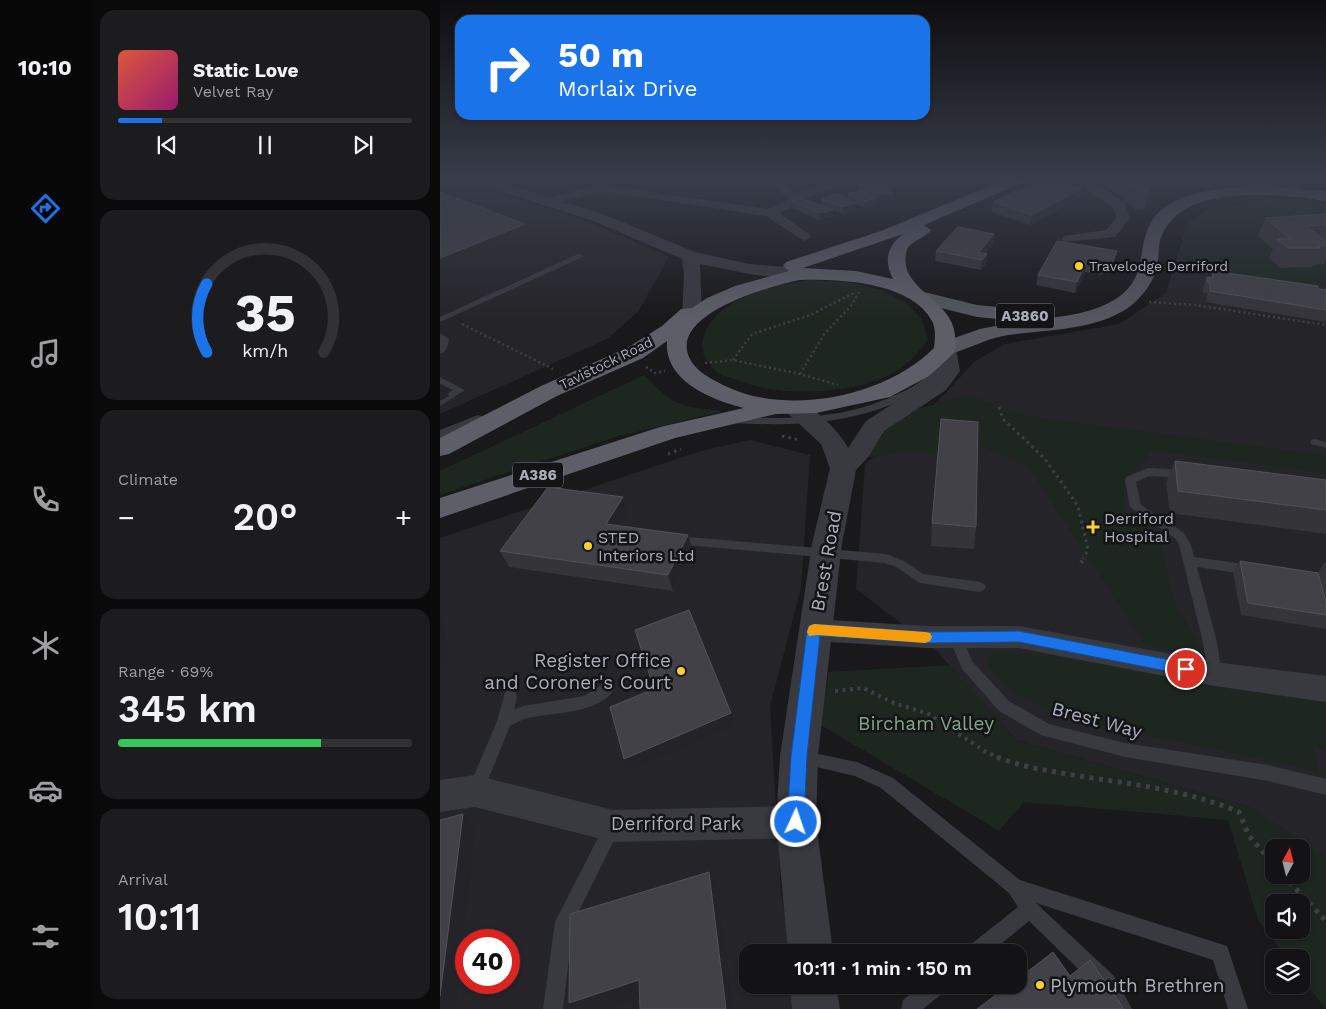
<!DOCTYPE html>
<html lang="en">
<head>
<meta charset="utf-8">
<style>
  :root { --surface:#131214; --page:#1c1b1d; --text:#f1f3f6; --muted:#9d9ea0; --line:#323234; --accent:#1a73e8 }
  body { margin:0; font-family:"Work Sans",sans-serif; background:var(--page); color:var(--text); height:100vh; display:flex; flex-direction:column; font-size:19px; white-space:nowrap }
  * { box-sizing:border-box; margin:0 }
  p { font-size:16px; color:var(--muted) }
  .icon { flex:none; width:28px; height:28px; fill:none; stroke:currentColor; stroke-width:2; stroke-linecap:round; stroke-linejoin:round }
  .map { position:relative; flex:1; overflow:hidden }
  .side { display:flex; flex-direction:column; gap:10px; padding:10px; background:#0a0a0b; width:350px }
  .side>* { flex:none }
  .hud { position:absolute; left:15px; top:15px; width:475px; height:105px; border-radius:15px; box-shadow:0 1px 4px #0004,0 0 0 1px var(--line); background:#1a73e8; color:#fff; overflow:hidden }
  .needle { width:32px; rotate:7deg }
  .tools { position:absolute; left:825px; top:839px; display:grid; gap:10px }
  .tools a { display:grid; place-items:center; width:45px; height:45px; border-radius:10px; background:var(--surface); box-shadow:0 1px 4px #0004,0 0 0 1px var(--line); font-size:25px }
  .speed { position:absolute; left:15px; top:929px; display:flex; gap:10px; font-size:25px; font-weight:700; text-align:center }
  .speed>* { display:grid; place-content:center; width:65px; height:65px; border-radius:50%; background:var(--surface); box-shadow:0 1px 4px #0004,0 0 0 1px var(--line); line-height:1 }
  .speed .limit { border:8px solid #d22; background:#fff; color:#111 }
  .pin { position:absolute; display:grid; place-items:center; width:42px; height:42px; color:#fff; margin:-21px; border:2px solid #fff; border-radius:50%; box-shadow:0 1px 5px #0007 }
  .me { position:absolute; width:55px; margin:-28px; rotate:3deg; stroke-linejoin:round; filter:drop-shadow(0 0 4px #0008) }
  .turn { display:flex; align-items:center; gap:18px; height:105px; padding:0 20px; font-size:22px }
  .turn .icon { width:65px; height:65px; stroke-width:2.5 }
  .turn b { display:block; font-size:35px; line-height:42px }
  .big { font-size:38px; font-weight:600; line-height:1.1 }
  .side .widget { flex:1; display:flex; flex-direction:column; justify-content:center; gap:8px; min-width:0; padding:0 18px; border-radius:15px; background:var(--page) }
  .side .dial { align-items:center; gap:0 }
  .dial svg { height:130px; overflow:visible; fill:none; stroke:var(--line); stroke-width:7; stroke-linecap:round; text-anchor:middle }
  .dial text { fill:var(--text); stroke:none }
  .song { display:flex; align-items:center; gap:15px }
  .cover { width:60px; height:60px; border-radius:8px; background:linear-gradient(135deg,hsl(10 70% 55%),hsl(320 70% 35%)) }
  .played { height:5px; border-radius:2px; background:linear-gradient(90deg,var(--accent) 15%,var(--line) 15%) }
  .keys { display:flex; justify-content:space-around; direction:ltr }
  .heat { display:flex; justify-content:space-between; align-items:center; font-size:28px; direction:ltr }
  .charge { height:8px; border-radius:4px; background:linear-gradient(90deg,#34c759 69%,var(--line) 0) }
  .trip { position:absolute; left:299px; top:944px; width:288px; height:50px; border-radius:15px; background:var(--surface); box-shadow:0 1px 4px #0004,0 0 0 1px var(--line); font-weight:600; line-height:50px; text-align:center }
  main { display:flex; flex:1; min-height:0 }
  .tabs { display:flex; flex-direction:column; width:90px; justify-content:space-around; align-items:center; background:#080708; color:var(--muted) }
  .tabs .icon { width:35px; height:35px }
  .tabs .on { color:var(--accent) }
  .tabs b { font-size:22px; color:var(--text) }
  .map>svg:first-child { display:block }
  .built { fill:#252428; fill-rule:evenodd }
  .green { fill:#1e2620; fill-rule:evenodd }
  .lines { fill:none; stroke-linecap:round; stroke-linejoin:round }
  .path-far3 { stroke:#3f4047; stroke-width:2.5; stroke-dasharray:2 3; stroke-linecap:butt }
  .path-far2 { stroke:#3f4047; stroke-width:3; stroke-dasharray:2.5 4; stroke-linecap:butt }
  .path-far1 { stroke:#3f4047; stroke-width:4; stroke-dasharray:3 4.5; stroke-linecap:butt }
  .path { stroke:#3f4047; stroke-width:5; stroke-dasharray:4 5.5; stroke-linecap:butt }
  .service { fill:#393940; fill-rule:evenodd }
  .minor { fill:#393940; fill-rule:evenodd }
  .tertiary { fill:#393940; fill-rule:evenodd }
  .primary { fill:#55565f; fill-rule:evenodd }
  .trunk { fill:#5d5e68; fill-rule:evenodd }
  .wall { fill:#353439 }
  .shaded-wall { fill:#242327 }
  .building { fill:#414147; stroke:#525259 }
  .route { fill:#1a73e8; stroke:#114b97 }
  .slow { fill:#f59e0b }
  .poi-dot { fill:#f9d032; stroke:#141316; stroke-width:2 }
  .labels { text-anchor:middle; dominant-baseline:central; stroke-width:5; stroke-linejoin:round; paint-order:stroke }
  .far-poi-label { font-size:14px; fill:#aaadbb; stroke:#141316; text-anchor:start }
  .far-street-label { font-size:14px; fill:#aaadbb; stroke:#141316 }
  .shield { fill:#141316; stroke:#7d7f8a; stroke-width:1 }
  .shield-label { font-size:15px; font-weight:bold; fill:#aaadbb }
  .poi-label { font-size:16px; fill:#aaadbb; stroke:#141316; text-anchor:start }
  .near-street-label { font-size:19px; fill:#aaadbb; stroke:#141316 }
  .near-poi-label { font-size:19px; fill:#aaadbb; stroke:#141316; text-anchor:end }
  .near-park-label { font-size:19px; fill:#80a688; stroke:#141316 }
</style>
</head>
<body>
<main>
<nav class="tabs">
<b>10:10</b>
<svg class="icon on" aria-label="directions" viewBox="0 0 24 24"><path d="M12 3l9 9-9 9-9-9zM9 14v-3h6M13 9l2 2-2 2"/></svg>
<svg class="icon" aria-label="music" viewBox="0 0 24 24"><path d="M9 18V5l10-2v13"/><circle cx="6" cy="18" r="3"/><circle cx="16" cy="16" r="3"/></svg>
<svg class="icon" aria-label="phone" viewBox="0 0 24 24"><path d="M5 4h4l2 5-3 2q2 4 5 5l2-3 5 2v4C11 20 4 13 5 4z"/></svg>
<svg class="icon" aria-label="climate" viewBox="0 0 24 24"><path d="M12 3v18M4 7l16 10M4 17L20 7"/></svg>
<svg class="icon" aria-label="car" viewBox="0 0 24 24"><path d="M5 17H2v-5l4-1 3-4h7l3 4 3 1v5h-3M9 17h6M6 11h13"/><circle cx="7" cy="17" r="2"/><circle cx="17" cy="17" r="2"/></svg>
<svg class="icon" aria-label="filters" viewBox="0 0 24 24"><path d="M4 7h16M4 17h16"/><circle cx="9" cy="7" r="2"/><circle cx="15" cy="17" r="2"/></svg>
</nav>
<section class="side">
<div class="widget">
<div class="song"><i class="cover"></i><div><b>Static Love</b><p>Velvet Ray</p></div></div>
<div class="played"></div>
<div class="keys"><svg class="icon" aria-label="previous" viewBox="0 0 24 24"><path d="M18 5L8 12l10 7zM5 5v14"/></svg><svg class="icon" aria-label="pause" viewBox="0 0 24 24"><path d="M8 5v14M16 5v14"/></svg><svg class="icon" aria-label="next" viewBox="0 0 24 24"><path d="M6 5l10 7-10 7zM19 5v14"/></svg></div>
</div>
<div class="widget dial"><svg viewBox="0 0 100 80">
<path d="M14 69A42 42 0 1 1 86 69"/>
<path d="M14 69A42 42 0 0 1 14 27" stroke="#1a73e8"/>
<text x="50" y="56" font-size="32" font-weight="700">35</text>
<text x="50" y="72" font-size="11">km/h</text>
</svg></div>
<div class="widget"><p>Climate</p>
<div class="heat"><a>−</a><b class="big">20°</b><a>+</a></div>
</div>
<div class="widget"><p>Range · 69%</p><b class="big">345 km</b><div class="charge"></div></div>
<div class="widget"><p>Arrival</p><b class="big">10:11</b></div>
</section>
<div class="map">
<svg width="886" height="1009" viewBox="0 0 886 1009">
  <rect width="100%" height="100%" fill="#19181b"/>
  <path class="built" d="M0 179H17L147 221 229 257 198 312 167 339 0 414Z
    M827 200 886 204V860L809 807 576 740 495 649 416 589 425 464 497 402 535 361 565 344 679 324 726 293 747 225 766 211Z
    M310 440 370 455 361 588 330 706 341 892 351 952H308V985H357L361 1009H0V538L261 451ZM26 940H69V982H26Z"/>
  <path class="green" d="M827 200 886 204V232L857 267H871L886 251V285L852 287 737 258 747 225 766 211Z
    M369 280 409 282 440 290 465 302 482 319 488 340C477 355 467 366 449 375 407 396 337 397 294 379 289 377 281 376 277 372 264 361 258 348 265 332 283 295 332 287 369 280Z
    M204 375C235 407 239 406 283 411L172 438 0 495V471Z
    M528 395 585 416 882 455 886 456V473L709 450 708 460C679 476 683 487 685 518L719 536 733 599 768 659 706 646 588 466 536 444 498 453 464 451 422 459 446 428 467 412Z
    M556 652 597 654 678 664 886 703V750L873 747 878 771C827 760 776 749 726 739 687 731 648 723 611 710 590 703 547 681 548 657Z
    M510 665 576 740 809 807 886 856V1009L861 978V958L846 957 818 920 788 820 584 802 559 831 379 724 389 672ZM834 848H861V875H834ZM834 902H861V930H834Z"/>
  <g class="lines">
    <path class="path-far3" d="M709 302 755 305 886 325
      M22 324 113 369
      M293 360 312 334 370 315 414 293
      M265 363 293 360 360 374 398 385
      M206 367 215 373 225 371
      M360 374 385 333 411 306 419 292"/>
    <path class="path-far2" d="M559 407 563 419 605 459 638 506 648 550 643 559
      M342 436 360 440
      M228 454 241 449"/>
    <path class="path-far1" d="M641 563 644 558
      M395 691 423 688 454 703 489 714 546 752 560 758"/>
    <path class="path" d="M557 757C584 768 611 771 639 776 693 784 749 791 799 812L809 836 834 864
      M843 875 886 921"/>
    <path class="service" d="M138 254 145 256 0 322V317Z
      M0 333 9 339C8 345 7 352 0 354Z
      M503 353 507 356C499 378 482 390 462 400 408 425 350 426 292 423L287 420 292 417C347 419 402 420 453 396 466 391 479 384 488 374 494 368 496 361 500 354Z
      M0 377 25 390 0 406V399L13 390 0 384Z
      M875 439 886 442V448L871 444 870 442 871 440Z
      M708 468 746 470 751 474 746 478 709 476 696 482 701 505 744 533 751 545 754 557 811 565 815 567 817 570 815 573 811 575 757 567 777 642 782 674 780 678 775 680 770 678 768 674 763 642 739 545 736 539 690 507 685 480 686 477Z
      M236 536 446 554 464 561 483 574 540 582 544 584 546 587 544 590 540 592 480 583 456 567 445 563 236 544 232 543 230 540 232 537Z
      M516 632 521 634 532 661 569 701 609 724 685 743 828 765 886 779V795L828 781 685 757 601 735 559 711 522 669 509 638 511 634Z
      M168 681 173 683 175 687C162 715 110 712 84 719 79 721 74 724 70 726L42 795 36 798 30 795 28 790 57 721 65 692 70 690 75 692 77 696 74 710 83 706 144 696Z
      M364 751 417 762 453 778 580 880 787 946 808 1009H788L773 960 596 903 674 976 692 1009H671L660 990 589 921 551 952H528L530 945 578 907 569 893 441 788 415 776 359 763 356 758 359 753Z
      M172 820 178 822 180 828 133 923 123 1009H103L115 922 166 822Z
      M482 985H507L504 992 483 1009H461L463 1000Z"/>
    <path class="minor" d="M327 179H340L356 193 398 179H415L413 182 362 199 361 203 339 213 369 234 371 237 364 241 326 216 215 199 158 192 113 205 107 201 109 198 158 184 328 209 349 199Z
      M632 179H646L659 185 685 203 690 218 675 237 624 242 622 239 624 236 666 230 676 218 674 208Z
      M768 179C785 177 829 176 841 190L835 194 821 188 774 183Z
      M844 179H856L861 191 859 194H851Z
      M38 415 45 417 48 421 45 425 0 443V430Z
      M374 619 487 626H579L775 662 886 676V702L775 686 579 648H487L374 641 365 638 361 630 365 622Z
      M35 775 173 810 356 806 368 810 372 822 368 834 356 838 173 842 35 807 0 812V780Z"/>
    <path class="tertiary" d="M29 179H50L163 214 255 252 309 264 359 268 366 270 368 274 366 278 359 280 309 274 260 264 262 317 259 321 252 323 245 321 242 317 244 275 242 259 151 220 31 182Z
      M505 343 513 344 516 349 520 371 506 390 444 431 429 456 416 470 402 544 378 756 376 822 393 952H348L336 822 340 756 372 544 390 468 381 444 342 408 346 403C351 402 356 400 362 403 376 409 402 434 408 448L426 421 490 380 498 370 494 349 497 344Z
      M350 985H396L400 1009H352Z"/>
    <path class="primary" d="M816 186 886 191V201C841 194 744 182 722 235 718 243 719 253 718 261 716 279 703 297 688 308 652 332 603 329 563 336 543 340 525 351 505 355L497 354 494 349 497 344 540 329 581 321 537 317 473 301 470 297 473 293 480 291 537 305 589 310 596 312 599 316 597 319C632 316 689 310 699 267 704 248 703 228 718 213 743 189 784 188 816 186Z"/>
    <path class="trunk" d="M567 179H586L584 182 484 225 491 230C485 238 473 240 467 249 455 290 512 297 515 335 516 342 516 348 513 354L489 376 450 397 376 413 336 414 235 438 0 518V498L220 427 304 408C271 400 224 381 227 341L203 358 117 396 9 454 0 456V438L101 386 187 348 222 326 241 309 252 308 267 298 295 286 349 271 343 266 346 262 441 231ZM463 234C446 247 444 262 453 279L416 271 363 268ZM359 280C398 279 470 281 492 321 496 328 495 339 494 348 445 397 346 417 283 385 270 378 255 371 249 357 230 313 332 286 359 280Z"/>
  </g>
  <path class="wall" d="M431 179H459L464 187 451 192 453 193V199L438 201 436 199V205L424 208 416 204V210L404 214 393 210V216L379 220 353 208 352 201 382 205 381 199H408V194L419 190V185L431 181Z
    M469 179H505V185L493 189Z
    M664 179H775L772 186 713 188 709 204H706L704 210H697L691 206 663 183Z
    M578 192 640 198 590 225 552 212 553 202Z
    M886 214V259L884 264 873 265 872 267 840 268 829 258 833 249 818 236 825 218Z
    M554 234 553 244 546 253 547 254 546 264 541 270 495 261 496 251Z
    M617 241 674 261 669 274 663 272 662 275 645 272 635 293 596 285 598 275Z
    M773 271 878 289 884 290 886 287V322L766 302 767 293H763V288L767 277 771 278Z
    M735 461 886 480V534L730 513 726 483Z
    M183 497 189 513 180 526 248 535 253 551 233 591 69 567 60 551Z
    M492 523 536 527 534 549 491 546Z
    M800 561 878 573 884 563H886V629L801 615 793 573Z"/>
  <path class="shaded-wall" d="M505 179V185L493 189V183Z
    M465 181 464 187 451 192V185Z
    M714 186 709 204H706L704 210 710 187Z
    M642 188 640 198 590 225 592 215Z
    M453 193V199L438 201V194Z
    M436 198V205L424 208V202Z
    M416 203V210L404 214 403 207Z
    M393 210V216L379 220 378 213Z
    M85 224 86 227 0 262V258Z
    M554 234 553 244 541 260 539 252Z
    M677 251 674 261 669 274 672 263Z
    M547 254 546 264 541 270 542 260Z
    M647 261 645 272 635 293 637 282Z
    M3 385 9 396 0 401V386Z
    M183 497 189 513 172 540 166 524Z
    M248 535 253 551 233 591 228 575Z
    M0 612 10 661 0 666Z
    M291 713 294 725 190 770 184 759Z
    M23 814 35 828 15 1009H0V996Z
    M269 872 277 889 293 1009H286Z
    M199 980 211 993 165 1009H137L129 1003Z"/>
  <path class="building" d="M436 179H459L465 181 451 185Z
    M484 179H505L493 183Z
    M605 179H609L642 188 592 215 553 202 576 191 578 192Z
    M682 179H703L714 186 710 187 708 192H701L695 189Z
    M431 181 453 193 438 194 419 185Z
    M420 190 436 198 424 202 408 194Z
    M0 192 85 224 0 258Z
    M398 194 416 203 403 207 381 199Z
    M361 198 393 210 378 213 352 201Z
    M886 214V226L884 225 866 226 886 241V246H878L880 248H848L837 239H851L825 218Z
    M518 227 554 234 539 252 547 254 542 260 496 251Z
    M617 241 677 251 672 263 665 262 664 264 647 261 637 282 598 275Z
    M773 271 878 286V289L886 290V310L770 291V282H767V277L773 278Z
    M501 419 538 422 536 527 492 523Z
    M735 461 886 480V510L738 491Z
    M108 487 183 497 166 524 248 535 228 575 60 551Z
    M800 561 878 573 886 602V615L808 603Z
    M249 610 291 713 184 759 170 707 214 689 195 630Z
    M23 814 0 996V820Z
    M269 872 286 1009H200L199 980 129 1003 130 914Z
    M613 952 630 976 650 960 684 1009H537L569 985H578V979Z"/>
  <linearGradient id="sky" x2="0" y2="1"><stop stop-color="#0e0d0f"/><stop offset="0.56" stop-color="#383d4a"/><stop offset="1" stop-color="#383d4a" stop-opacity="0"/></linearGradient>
  <rect width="886" height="320" fill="url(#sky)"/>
  <path class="route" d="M374 624 487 632 579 631 746 663 751 664 753 669 751 673 746 675 579 642 487 643 380 636 367 756 364 822 361 828 356 831 350 828 347 822 351 756 367 630 369 626Z"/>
  <path class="slow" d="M374 624 485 632 490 633 492 637 490 641 485 643 378 635 369 636 367 632 369 626Z"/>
  <g class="poi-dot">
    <circle cx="639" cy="266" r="5"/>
    <path d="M650.5 519.5h5v5h5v5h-5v5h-5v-5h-5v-5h5z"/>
    <circle cx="148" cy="546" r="5"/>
    <circle cx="241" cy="671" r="5"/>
    <circle cx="600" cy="985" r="5"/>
  </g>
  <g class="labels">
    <g class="far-poi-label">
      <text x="649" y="266">Travelodge Derriford</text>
    </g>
    <g class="far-street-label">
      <text transform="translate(166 363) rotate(-26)">Tavistock Road</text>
    </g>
    <g class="shield">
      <rect x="556" y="303.5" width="58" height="25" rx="4"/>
      <rect x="73" y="462.5" width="50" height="25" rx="4"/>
    </g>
    <g class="shield-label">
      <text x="585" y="316">A3860</text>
      <text x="98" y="475">A386</text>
    </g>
    <g class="poi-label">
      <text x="664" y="518">Derriford<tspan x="664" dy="18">Hospital</tspan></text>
      <text x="158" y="537">STED<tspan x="158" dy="18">Interiors Ltd</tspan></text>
    </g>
    <g class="near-street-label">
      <text transform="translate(386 561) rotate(-80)">Brest Road</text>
      <text transform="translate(657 720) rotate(15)">Brest Way</text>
      <text x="236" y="823">Derriford Park</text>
    </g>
    <g class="near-poi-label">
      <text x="231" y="660">Register Office<tspan x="231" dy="22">and Coroner's Court</tspan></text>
      <text x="610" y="985" text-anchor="start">Plymouth Brethren</text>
    </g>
    <g class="near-park-label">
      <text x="486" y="723">Bircham Valley</text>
    </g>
  </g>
</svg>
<div class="tools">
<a><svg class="needle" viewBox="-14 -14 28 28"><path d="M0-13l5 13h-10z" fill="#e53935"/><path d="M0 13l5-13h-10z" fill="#9d9ea0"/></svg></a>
<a><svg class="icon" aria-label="sound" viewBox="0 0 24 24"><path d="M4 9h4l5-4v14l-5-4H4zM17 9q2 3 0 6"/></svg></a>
<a><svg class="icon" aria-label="layers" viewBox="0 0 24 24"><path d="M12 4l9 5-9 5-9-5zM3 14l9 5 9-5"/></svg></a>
</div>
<div class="speed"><div class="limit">40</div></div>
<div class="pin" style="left:746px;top:669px;background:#d93025"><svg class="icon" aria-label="arrive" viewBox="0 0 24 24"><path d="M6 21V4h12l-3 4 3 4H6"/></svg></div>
<svg class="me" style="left:356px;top:822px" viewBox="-20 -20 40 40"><circle r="17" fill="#1a73e8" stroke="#fff" stroke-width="3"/><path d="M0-11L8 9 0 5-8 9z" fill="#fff"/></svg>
<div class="trip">10:11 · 1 min · 150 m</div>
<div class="hud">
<div class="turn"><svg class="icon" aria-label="right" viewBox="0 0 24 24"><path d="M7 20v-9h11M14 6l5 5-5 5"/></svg><div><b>50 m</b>Morlaix Drive</div></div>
</div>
</div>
</main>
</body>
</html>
